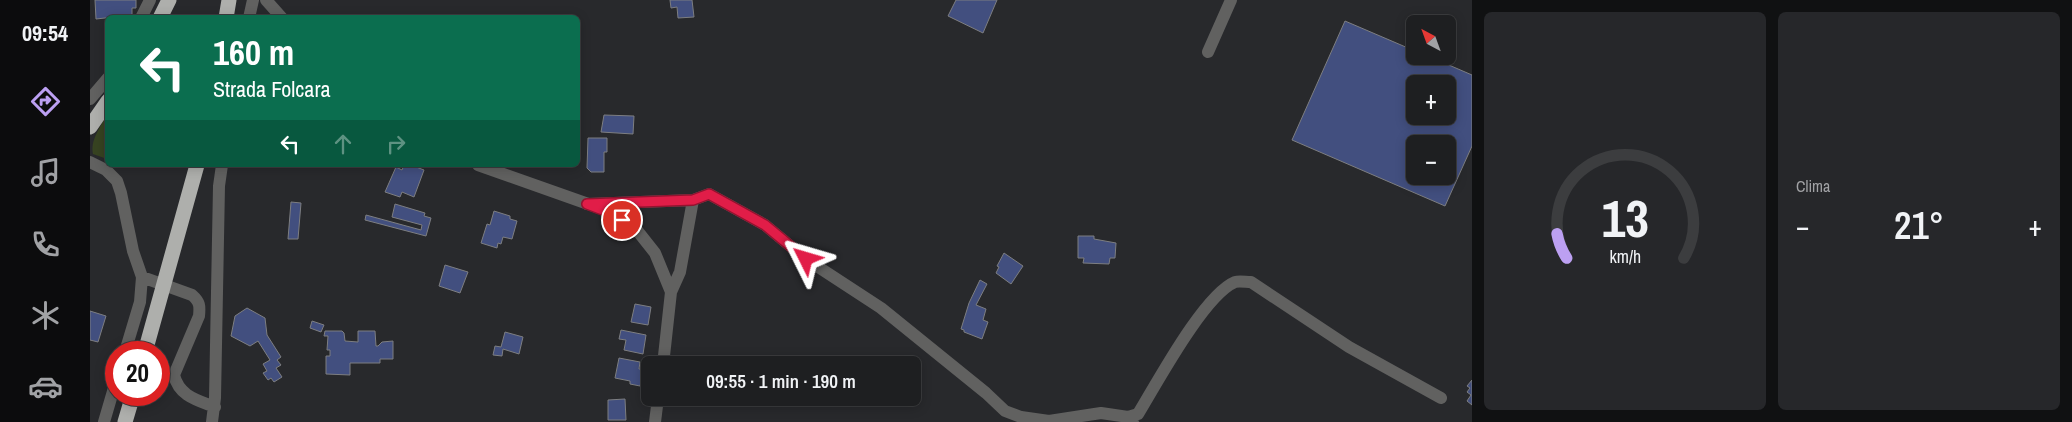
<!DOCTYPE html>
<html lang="it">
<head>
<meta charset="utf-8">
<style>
  :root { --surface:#1e1f21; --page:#26272a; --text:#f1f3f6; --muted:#a1a2a5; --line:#3c3d3f; --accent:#bca0f2 }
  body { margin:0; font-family:"Archivo Narrow",sans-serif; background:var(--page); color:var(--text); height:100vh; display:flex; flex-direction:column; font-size:19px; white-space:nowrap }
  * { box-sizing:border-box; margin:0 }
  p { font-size:16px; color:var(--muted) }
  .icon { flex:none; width:28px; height:28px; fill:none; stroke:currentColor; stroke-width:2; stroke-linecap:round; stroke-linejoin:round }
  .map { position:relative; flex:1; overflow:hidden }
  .sheet { display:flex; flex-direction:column; gap:12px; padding:12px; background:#101112; width:600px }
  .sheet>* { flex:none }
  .top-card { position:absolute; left:15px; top:15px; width:475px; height:152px; border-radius:8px; box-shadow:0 2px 12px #0003,0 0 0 1px var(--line); background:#0b6e4f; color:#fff; overflow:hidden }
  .needle { width:32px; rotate:319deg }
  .buttons { position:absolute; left:1316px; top:15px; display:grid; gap:10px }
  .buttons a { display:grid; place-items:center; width:50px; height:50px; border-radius:8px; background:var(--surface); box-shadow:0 2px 12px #0003,0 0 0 1px var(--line); font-size:25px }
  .speed { position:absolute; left:15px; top:341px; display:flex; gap:10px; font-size:25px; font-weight:700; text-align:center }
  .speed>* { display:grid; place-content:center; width:65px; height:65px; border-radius:50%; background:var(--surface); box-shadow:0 2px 12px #0003,0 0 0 1px var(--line); line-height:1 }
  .speed .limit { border:8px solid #d22; background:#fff; color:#111 }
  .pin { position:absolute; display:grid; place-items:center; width:42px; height:42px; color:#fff; margin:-21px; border:2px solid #fff; border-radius:50%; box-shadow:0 1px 5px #0007 }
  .me { position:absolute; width:55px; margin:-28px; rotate:310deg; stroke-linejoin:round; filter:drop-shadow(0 0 4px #0008) }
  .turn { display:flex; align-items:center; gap:18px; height:105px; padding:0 25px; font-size:22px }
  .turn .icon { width:65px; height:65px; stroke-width:2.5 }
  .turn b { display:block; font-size:35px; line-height:42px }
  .lanes { display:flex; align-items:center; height:48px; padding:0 25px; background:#0003; justify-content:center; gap:25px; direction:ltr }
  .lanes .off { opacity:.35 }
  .big { font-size:38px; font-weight:600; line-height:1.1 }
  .sheet .card { flex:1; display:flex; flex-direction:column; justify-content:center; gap:8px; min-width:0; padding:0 18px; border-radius:8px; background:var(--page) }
  .sheet .dial { align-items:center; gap:0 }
  .dial svg { height:130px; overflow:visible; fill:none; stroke:var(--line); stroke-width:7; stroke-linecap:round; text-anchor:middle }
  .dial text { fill:var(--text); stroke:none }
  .heat { display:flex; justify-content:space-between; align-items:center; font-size:28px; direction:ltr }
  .sheet .tiles { flex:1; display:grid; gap:12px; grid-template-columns:repeat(2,1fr) }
  .trip { position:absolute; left:551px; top:356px; width:280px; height:50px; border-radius:8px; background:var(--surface); box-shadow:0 2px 12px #0003,0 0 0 1px var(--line); font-weight:600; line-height:50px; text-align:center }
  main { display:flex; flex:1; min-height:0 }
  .dock { display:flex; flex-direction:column; width:90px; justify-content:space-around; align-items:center; background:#0c0c0d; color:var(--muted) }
  .dock .icon { width:35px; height:35px }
  .dock .active { color:var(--accent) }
  .dock b { font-size:22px; color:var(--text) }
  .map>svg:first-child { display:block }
  .green { fill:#374321 }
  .building { fill:#424f7f; stroke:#7d7e81; fill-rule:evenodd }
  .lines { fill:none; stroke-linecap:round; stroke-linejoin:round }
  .minor { stroke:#616160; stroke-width:12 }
  .highway { stroke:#aeafac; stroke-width:15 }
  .route-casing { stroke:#92132f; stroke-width:12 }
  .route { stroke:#e11d48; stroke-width:9 }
</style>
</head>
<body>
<main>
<nav class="dock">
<b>09:54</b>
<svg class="icon active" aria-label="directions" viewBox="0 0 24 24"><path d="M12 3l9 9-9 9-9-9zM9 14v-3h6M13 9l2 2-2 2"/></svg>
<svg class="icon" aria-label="music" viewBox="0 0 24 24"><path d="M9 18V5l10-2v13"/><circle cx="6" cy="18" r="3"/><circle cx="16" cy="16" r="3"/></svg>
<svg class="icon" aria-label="phone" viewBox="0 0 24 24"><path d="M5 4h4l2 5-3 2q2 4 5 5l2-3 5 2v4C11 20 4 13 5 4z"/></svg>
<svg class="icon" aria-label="climate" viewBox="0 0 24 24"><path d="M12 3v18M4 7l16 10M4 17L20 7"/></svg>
<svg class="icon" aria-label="car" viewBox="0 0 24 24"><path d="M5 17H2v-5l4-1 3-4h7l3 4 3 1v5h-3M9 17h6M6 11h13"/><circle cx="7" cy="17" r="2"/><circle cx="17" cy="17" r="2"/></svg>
</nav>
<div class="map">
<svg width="1382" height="422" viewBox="0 0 1382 422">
  <rect width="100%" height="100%" fill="#28292c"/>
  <path class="green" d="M17 115V159L3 154C0 141 10 127 17 115Z"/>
  <path class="building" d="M5 0H46V8H42V15L6 19Z
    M580 0H602L604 17 588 18 587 7 581 8Z
    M866 0H907L893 33 858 16Z
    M1255 21 1325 51V56H1338L1382 75V146L1355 206 1202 140ZM1325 84H1358V116H1325ZM1325 144H1358V176H1325Z
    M514 115 544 116 543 134 511 132Z
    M498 138H517V152H514V172H501L497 168Z
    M314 165H321L334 170 324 197 312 192 310 197 295 192 306 167 312 170Z
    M201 202 211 203 208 239H198Z
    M305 204 335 213 334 216 341 218 336 236 275 220 276 215 331 230 332 225 302 217Z
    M404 211 420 216V219L427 221 422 239 413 237 411 244 408 243 407 248 391 243 397 224 400 225Z
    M988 236H1004V239L1026 243 1025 258H1020L1019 264 993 263 994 258H988Z
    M914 253 933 266 921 284 906 273 909 267 907 266Z
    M355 265 378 272 370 293 349 286Z
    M890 280 897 284 886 305 896 309 893 320 898 322 892 339 874 332V330L871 329 879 303Z
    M545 304 561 307 558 325 541 322Z
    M157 308 175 318 177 335 191 357 187 360 191 365 186 368 192 377 184 382 181 378 178 380 173 373 177 371 173 364 180 360 168 341 160 346 141 336 145 316Z
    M0 311 16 316 8 342 0 340Z
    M222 321 234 325 231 332 220 328Z
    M531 330 556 335 553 354 534 350 536 340 529 339Z
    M235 331H252L254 333 255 341 268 342V331H285L286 346H288L292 342 303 341V359H290V363H260V375L236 374V356H240V350H237L238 336H234Z
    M415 332 433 337 429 354 413 349 412 356 403 355 405 346 411 347Z
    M529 358 550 362 549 369H554L550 386 540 384V381L525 378Z
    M1382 380V405L1377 401 1381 395 1377 392 1380 388 1377 386Z
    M535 399 536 420H518V400Z"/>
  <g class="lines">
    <path class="minor" d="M176 0 192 18
      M51 18 60 0
      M159 18 163 0
      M1118 52 1141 0
      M0 99 18 78
      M0 162 16 170 27 181 31 193 43 251 52 277 50 302 35 352
      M388 165 518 211 546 229 565 253 581 292 573 365
      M497 204 603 200 619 194 675 225 716 259 791 308 896 393 915 411 931 417 959 421 1011 413 1038 417 1043 422
      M52 277 102 295C110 302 110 306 109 316L84 375C89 396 107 400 125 407
      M581 292 590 272 603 200
      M1038 417 1048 414C1067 383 1114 295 1145 282 1149 281 1156 282 1161 282L1259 347 1351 398
      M14 422 26 381
      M122 422 125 398 129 186 132 165
      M565 422 568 398"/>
    <path class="highway" d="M70 18 79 0
      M136 18 139 0
      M0 127 18 101
      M55 352 107 165
      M35 422 43 395"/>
  </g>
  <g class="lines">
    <g class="route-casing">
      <path id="route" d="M532 220 518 212 497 204 603 200 619 194 675 225 716 259"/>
    </g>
    <use href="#route" class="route"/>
  </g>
</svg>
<div class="buttons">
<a><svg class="needle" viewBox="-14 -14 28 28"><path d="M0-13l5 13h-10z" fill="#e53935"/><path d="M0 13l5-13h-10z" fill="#a1a2a5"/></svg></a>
<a>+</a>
<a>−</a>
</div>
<div class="speed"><div class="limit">20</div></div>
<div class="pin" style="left:532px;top:220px;background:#d93025"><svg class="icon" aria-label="arrive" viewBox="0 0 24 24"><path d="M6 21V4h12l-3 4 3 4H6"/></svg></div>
<svg class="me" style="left:716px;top:259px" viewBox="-20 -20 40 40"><path d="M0-17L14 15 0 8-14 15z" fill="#e11d48" stroke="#fff" stroke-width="4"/></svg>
<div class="trip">09:55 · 1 min · 190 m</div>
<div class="top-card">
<div class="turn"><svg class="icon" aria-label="left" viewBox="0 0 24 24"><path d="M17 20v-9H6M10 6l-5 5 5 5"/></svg><div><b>160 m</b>Strada Folcara</div></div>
<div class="lanes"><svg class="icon" aria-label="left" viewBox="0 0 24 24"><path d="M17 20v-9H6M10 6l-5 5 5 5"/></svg><svg class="icon off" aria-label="ahead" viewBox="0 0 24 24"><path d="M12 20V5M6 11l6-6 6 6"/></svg><svg class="icon off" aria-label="right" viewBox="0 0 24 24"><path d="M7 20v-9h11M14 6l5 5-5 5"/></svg></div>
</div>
</div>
<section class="sheet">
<div class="tiles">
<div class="card dial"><svg viewBox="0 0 100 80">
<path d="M14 69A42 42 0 1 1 86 69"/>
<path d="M14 69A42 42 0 0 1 8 54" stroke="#bca0f2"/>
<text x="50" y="56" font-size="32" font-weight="700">13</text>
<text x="50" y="72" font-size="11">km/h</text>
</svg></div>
<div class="card"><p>Clima</p>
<div class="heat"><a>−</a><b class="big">21°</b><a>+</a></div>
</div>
</div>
</section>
</main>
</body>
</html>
